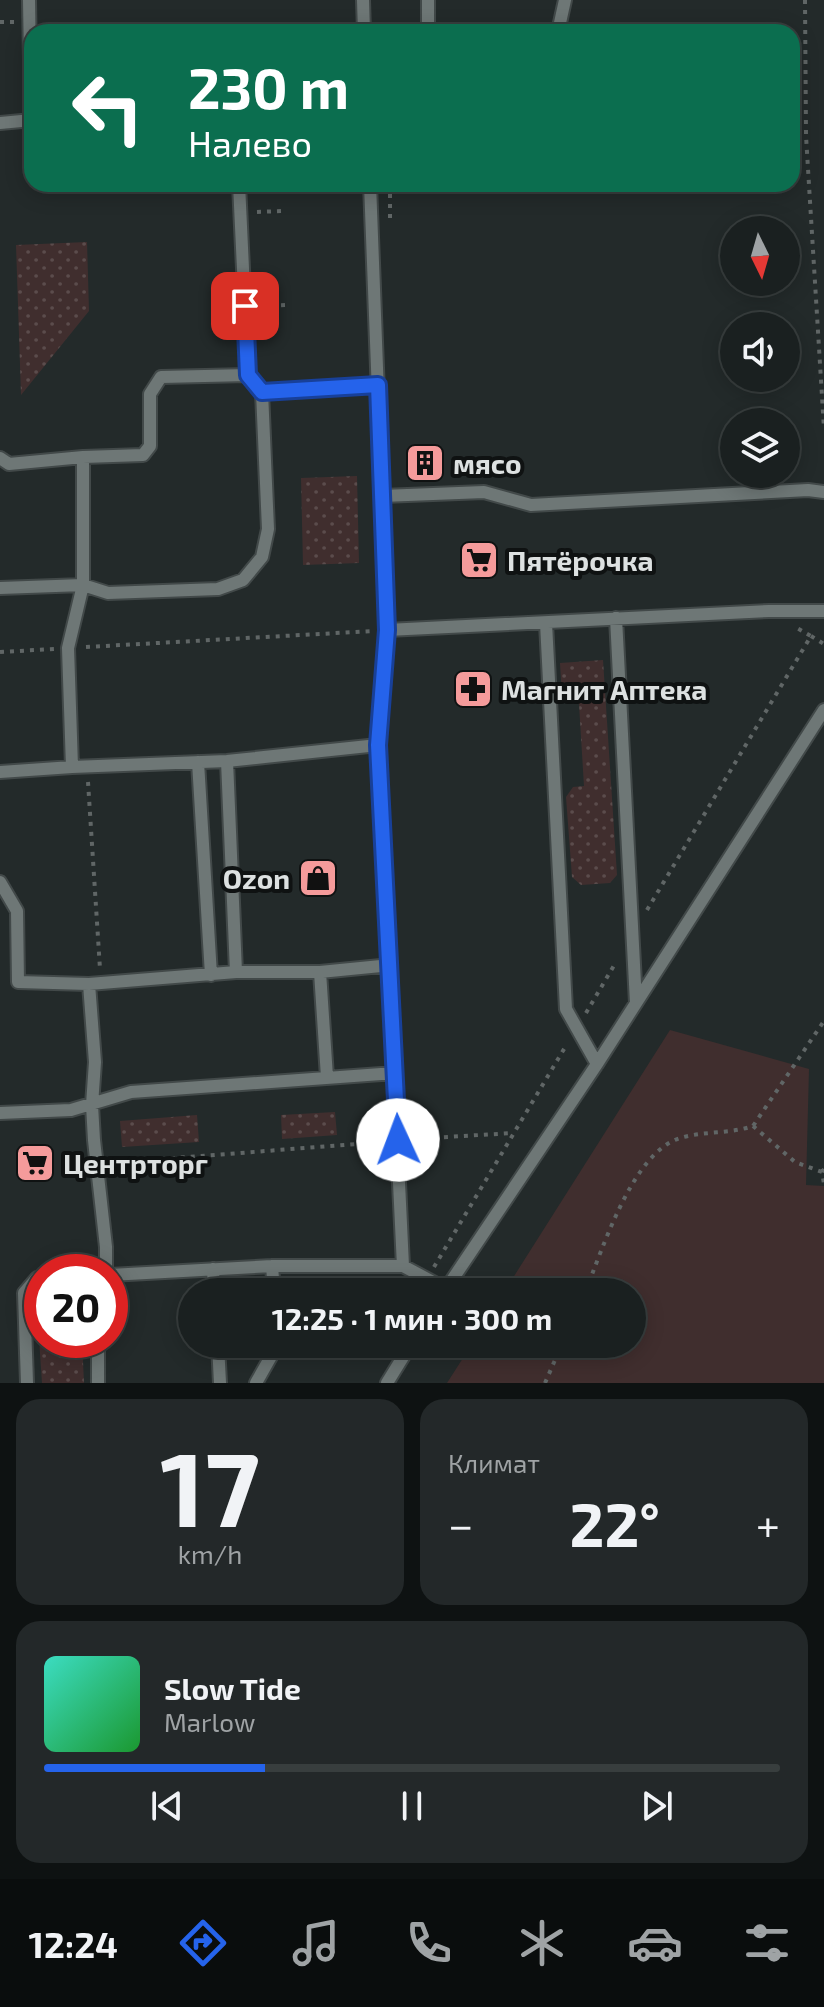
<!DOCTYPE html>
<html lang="ru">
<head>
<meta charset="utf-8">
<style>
  :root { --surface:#1a2020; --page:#232829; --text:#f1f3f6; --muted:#9fa3a5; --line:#383e3e; --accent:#2563eb }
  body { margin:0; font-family:"Exo 2",sans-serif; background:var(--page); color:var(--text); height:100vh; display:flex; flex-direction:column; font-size:30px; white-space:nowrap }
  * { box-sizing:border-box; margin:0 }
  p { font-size:26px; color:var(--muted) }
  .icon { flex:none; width:44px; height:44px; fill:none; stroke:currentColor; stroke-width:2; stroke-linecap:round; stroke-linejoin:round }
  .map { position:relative; height:1383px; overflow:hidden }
  .sheet { display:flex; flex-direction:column; gap:16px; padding:16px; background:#0e1212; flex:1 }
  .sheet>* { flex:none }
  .top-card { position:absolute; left:24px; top:24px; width:776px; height:168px; border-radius:24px; box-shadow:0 4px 20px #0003,0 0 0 2px var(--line); background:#0b6e4f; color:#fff; overflow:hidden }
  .needle { width:52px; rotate:175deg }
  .fabs { position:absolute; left:720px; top:216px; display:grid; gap:16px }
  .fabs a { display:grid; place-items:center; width:80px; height:80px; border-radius:50%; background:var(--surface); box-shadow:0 4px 20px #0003,0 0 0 2px var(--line); font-size:40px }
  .speed { position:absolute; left:24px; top:1254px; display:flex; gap:16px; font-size:40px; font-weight:700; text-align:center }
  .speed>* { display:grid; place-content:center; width:104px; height:104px; border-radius:50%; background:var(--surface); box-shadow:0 4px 20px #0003,0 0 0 2px var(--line); line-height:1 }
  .speed .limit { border:12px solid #d22; background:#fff; color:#111 }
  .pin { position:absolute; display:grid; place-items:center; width:68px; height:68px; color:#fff; margin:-34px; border-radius:16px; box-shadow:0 4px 12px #0006 }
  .me { position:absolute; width:88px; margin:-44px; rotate:358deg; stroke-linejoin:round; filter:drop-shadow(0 0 6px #0008) }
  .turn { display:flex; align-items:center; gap:28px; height:168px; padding:0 32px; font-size:36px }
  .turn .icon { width:104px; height:104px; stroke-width:2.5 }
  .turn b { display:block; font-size:56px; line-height:68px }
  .big { font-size:60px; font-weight:700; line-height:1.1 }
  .sheet .tile { flex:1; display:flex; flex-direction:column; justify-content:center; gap:12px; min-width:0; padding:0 28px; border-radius:24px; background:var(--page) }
  .sheet .dial { align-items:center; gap:0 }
  .dial b { font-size:104px; line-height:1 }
  .song { display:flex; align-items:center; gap:24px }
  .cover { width:96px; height:96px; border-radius:12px; background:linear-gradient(135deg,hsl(170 70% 55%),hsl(130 70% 35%)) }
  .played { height:8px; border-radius:4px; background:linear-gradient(90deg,var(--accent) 30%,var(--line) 30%) }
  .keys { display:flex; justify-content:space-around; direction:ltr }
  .heat { display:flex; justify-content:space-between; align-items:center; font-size:44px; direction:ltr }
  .sheet .tiles { flex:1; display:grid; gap:16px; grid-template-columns:1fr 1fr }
  .tile:last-child { grid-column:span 2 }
  .trip { position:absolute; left:178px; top:1278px; width:468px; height:80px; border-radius:40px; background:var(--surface); box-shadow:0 4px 20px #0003,0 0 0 2px var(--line); font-weight:700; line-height:80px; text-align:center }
  .dock { display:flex; height:128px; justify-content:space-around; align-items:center; background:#0a0d0d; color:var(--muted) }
  .dock .icon { width:56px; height:56px }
  .dock .on { color:var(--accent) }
  .dock b { font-size:36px; color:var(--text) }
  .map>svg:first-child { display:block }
  .green { fill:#402e2e }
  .park { fill:url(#park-dots) }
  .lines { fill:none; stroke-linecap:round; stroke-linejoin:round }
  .service-casing { stroke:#424949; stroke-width:16 }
  .path { stroke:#606666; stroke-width:4; stroke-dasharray:4 6; stroke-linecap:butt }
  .service { stroke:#6e7776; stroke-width:12 }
  .route-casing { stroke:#184099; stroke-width:20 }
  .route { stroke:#2563eb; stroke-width:14 }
  .labels { text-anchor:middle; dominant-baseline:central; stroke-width:8; stroke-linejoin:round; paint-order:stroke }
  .poi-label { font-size:28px; font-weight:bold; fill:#dde1e1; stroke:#0f1212; text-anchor:start }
</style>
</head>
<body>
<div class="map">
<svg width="824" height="1383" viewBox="0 0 824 1383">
  <defs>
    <pattern id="park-dots" width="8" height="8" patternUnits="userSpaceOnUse" patternTransform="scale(2)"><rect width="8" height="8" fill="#402e2e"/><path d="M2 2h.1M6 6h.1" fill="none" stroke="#5b4c4c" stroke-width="1.8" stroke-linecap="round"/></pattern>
  </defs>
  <rect width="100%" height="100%" fill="#232a2a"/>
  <path class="green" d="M670 1030 809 1069 806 1185 824 1186V1383H447L472 1344H632V1292H504Z"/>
  <path class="park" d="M87 242 89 311 21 395 16 245Z
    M357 476 359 563 303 565 301 478Z
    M603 660 617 875 610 883 581 885 572 877 566 797 573 787 584 786 579 704 569 703 562 696 560 663Z
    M335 1112 337 1135 282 1139 281 1115Z
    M197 1115 199 1142 122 1147 120 1121Z
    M42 1307V1340H82L84 1383H42L37 1308Z"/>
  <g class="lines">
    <g class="service-casing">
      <path id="service" d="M29 0 31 120
        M363 0 364 32
        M428 0V32
        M558 32 565 0
        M0 123 32 120
        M239 184 248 375 262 392
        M370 184 387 630 378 745 403 1266
        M83 457 143 455 150 446V394L161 377 248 375
        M0 458 9 464 83 457V585L68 648 72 767 227 761 378 745
        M382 496 484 492 531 505 808 490 824 492
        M0 588 83 585 108 593 218 589 243 580 262 557 268 529 262 392 378 385
        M616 618 636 1003
        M546 623 566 1009 597 1064
        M387 630 769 611H824
        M227 761 236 972
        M198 762 211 975
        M0 772 72 767
        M0 882 17 911 18 982 89 984
        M320 972 391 965
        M0 1113 71 1110 131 1092 395 1073
        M272 1266 274 1292
        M213 1269 214 1292
        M106 1272V1247L94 1140 92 1105 95 1062 89 984 236 972H320L327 1077
        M110 1275 272 1266H403L446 1289
        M444 1292 597 1064 824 710
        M98 1340V1383
        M218 1344 220 1383
        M27 1383 24 1293 37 1278H42
        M256 1383 278 1344
        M387 1383 411 1344"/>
    </g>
    <path class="path" d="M805 0 806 136 824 429
      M0 22H14
      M390 184V218
      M257 212 283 211
      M261 306 287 305
      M811 636 824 644
      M86 647 373 631
      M0 652 54 649
      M88 782 100 969
      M647 910 811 636 797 628
      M586 1013 616 962
      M753 1126 795 1162 822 1172
      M414 1139 513 1133
      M111 1163 382 1142
      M824 1169 822 1172 824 1184
      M434 1267 567 1044
      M585 1292C603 1249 632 1153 680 1138 703 1131 730 1134 753 1126L824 1021
      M545 1383 562 1344"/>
    <use href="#service" class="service"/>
  </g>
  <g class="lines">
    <g class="route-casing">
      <path id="route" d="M245 306 248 375 262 392 378 385 387 630 378 745 398 1140"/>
    </g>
    <use href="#route" class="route"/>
  </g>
  <defs>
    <g id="building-square" transform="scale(2)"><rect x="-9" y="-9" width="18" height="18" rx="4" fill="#f59b9b" stroke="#0f1212"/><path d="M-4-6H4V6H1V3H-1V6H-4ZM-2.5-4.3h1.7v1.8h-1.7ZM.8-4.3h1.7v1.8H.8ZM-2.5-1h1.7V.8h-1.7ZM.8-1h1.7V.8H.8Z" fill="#111"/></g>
    <g id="supermarket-square" transform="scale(2)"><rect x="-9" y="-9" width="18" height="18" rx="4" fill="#f59b9b" stroke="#0f1212"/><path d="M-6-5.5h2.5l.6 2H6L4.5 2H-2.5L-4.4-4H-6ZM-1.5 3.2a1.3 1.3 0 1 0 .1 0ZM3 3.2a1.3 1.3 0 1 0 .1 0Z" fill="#111"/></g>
    <g id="pharmacy-square" transform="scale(2)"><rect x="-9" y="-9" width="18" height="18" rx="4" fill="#f59b9b" stroke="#0f1212"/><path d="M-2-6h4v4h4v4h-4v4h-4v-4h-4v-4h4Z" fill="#111"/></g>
    <g id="shop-square" transform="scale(2)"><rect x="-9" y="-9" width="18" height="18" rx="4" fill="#f59b9b" stroke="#0f1212"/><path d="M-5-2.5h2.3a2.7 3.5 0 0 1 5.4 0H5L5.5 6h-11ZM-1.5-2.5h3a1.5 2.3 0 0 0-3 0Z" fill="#111"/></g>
  </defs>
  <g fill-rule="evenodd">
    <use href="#building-square" x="425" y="463"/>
    <use href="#supermarket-square" x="479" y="560"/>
    <use href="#pharmacy-square" x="473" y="689"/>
    <use href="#shop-square" x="318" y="878"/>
    <use href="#supermarket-square" x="35" y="1163"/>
  </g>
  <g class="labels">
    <g class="poi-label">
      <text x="453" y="463">мясо</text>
      <text x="507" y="560">Пятёрочка</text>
      <text x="501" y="689">Магнит Аптека</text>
      <text x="290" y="878" text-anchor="end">Ozon</text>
      <text x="63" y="1163">Центрторг</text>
    </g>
  </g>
</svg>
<div class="fabs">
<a><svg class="needle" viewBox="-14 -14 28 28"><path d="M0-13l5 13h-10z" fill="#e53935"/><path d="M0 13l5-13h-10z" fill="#9fa3a5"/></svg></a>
<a><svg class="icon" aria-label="sound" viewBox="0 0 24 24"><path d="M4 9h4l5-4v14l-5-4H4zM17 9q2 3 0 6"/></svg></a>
<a><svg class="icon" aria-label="layers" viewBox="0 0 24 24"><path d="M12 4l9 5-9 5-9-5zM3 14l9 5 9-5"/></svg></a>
</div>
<div class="speed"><div class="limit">20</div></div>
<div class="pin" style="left:245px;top:306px;background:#d93025"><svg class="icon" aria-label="arrive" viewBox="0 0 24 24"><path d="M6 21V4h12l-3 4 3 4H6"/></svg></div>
<svg class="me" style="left:398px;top:1140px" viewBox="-20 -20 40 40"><circle r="19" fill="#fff"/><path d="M0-13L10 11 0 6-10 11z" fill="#2563eb"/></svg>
<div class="trip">12:25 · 1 мин · 300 m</div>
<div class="top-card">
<div class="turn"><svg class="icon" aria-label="left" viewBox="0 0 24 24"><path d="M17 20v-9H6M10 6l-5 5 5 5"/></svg><div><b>230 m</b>Налево</div></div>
</div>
</div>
<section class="sheet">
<div class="tiles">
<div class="tile dial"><b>17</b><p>km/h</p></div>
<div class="tile"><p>Климат</p>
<div class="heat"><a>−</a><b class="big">22°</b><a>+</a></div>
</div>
<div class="tile">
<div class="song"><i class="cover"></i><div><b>Slow Tide</b><p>Marlow</p></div></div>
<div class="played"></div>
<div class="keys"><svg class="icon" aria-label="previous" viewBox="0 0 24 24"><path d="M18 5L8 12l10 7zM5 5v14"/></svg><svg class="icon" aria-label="pause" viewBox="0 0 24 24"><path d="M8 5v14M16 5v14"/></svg><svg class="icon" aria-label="next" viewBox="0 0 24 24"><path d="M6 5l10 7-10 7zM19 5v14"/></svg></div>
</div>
</div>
</section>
<nav class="dock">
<b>12:24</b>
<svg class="icon on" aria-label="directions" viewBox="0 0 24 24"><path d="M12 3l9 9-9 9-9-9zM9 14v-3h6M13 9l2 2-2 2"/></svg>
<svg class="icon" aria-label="music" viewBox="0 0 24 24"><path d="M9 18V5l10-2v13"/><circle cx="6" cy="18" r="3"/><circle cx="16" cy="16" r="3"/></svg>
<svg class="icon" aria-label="phone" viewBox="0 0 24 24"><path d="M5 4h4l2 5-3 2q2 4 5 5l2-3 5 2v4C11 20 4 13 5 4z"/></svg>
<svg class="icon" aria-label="climate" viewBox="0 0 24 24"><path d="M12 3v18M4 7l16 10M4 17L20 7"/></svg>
<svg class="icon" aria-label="car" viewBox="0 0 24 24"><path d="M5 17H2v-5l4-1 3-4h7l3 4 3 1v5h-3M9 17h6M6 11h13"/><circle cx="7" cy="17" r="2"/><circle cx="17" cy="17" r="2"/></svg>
<svg class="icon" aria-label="filters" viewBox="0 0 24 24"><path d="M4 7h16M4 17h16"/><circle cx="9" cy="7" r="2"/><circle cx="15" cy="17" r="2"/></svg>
</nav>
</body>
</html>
